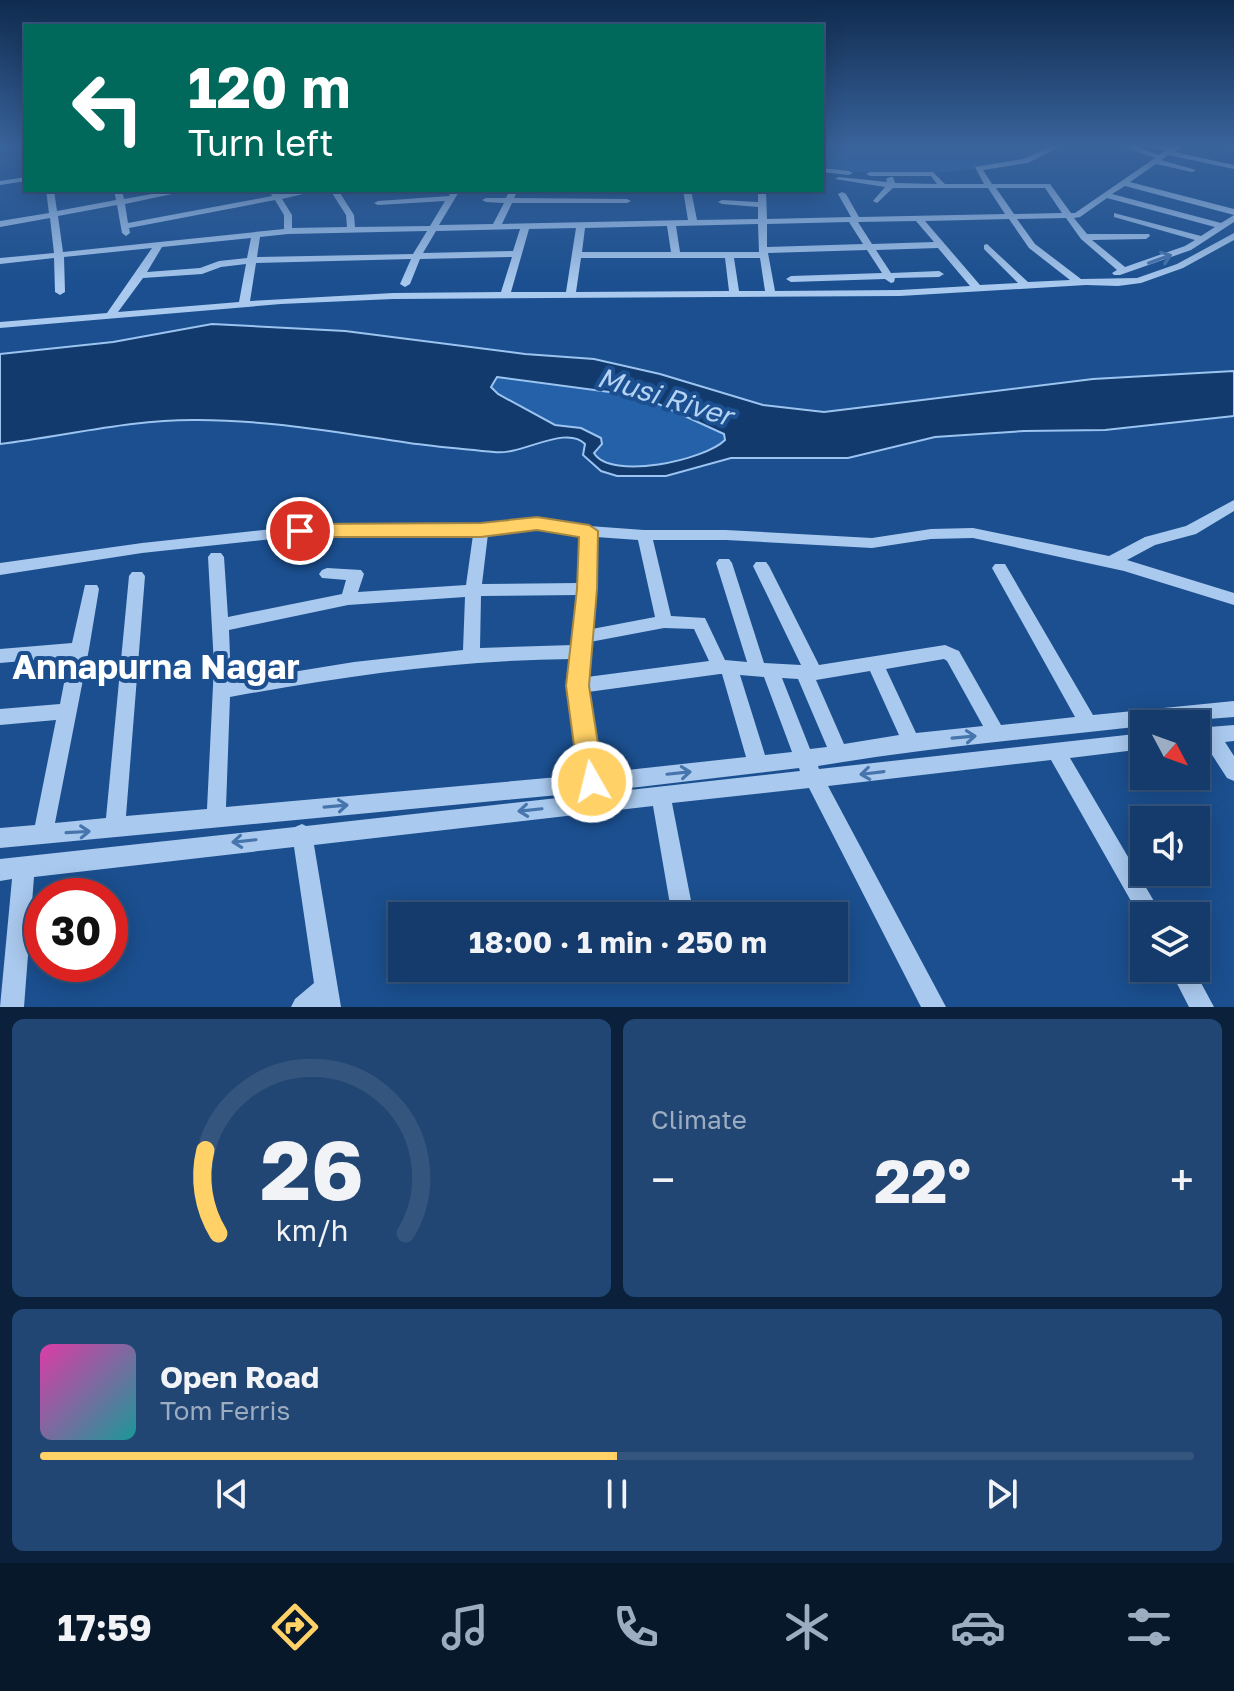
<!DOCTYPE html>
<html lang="en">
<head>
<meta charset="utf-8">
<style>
  :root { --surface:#143b6b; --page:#214673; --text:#f1f3f6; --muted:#9dadc1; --line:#33557e; --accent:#ffd166 }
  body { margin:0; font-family:"Golos Text",sans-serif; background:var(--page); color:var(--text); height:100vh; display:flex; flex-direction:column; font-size:30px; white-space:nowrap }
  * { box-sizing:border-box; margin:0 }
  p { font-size:26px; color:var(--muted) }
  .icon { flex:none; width:44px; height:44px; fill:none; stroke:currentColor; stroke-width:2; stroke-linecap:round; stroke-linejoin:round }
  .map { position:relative; height:1007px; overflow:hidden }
  .drawer { display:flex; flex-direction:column; gap:12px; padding:12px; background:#0b203b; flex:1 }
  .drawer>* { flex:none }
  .hud { position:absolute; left:24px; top:24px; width:800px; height:168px; border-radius:0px; box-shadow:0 4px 20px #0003,0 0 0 2px var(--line); background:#00695c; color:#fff; overflow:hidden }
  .needle { width:52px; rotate:131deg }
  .tools { position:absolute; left:1130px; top:710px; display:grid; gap:16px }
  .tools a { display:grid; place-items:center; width:80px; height:80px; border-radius:0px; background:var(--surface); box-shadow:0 4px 20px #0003,0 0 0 2px var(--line); font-size:40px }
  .speed { position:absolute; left:24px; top:878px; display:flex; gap:16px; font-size:40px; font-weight:700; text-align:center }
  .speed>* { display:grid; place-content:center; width:104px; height:104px; border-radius:50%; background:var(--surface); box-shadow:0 4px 20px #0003,0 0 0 2px var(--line); line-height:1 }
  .speed .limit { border:12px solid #d22; background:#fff; color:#111 }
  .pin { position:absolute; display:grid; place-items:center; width:68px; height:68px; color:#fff; margin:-34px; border:4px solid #fff; border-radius:50%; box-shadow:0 2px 8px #0007 }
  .me { position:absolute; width:88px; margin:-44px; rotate:352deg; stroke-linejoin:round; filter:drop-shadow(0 0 6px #0008) }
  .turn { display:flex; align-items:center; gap:28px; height:168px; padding:0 32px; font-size:36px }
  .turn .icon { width:104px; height:104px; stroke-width:2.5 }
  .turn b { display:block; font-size:56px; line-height:68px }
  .big { font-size:60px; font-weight:700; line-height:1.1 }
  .drawer .tile { flex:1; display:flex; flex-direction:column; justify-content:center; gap:12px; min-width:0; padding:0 28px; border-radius:12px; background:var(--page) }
  .drawer .dial { align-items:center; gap:0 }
  .dial svg { height:208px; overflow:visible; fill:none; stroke:var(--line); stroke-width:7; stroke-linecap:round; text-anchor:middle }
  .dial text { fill:var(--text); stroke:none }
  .song { display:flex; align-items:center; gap:24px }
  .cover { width:96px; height:96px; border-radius:12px; background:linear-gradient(135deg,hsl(320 70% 55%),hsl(180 70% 35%)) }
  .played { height:8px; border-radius:4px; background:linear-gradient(90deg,var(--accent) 50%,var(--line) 50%) }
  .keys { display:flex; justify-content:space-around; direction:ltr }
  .heat { display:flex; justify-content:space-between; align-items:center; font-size:44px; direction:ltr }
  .drawer .tiles { flex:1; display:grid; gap:12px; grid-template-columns:1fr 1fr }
  .tile:last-child { grid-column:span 2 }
  .trip { position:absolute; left:388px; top:902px; width:460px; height:80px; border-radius:0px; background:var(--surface); box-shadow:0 4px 20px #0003,0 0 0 2px var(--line); font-weight:700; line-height:80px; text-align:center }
  .tabs { display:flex; height:128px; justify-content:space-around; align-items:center; background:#08182b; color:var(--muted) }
  .tabs .icon { width:56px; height:56px }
  .tabs .on { color:var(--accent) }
  .tabs b { font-size:36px; color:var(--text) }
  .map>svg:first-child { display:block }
  .green { fill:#2461a8 }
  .water { fill:#123a6d; stroke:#9cc4f0; stroke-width:2; fill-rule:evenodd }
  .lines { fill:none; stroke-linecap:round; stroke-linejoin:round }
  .minor { fill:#a9c9ee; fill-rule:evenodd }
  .oneway { stroke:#4674ac }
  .route { fill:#ffd166; stroke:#a68842; stroke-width:2 }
  .labels { text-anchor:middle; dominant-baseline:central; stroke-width:8; stroke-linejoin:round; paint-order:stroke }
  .water-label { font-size:28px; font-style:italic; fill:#b5d3f5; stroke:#1b4f8f }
  .near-neighbourhood-label { font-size:34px; font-weight:bold; fill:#fff; stroke:#1b4f8f }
</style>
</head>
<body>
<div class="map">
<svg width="1234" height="1007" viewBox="0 0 1234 1007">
  <rect width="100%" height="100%" fill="#1b4f8f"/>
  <path class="green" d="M822 144H1058C985 179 901 177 822 168Z
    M497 377 617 393 654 402 724 434 725 440C705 460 611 481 594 453L602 444 555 425 498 394 491 387Z"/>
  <path class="water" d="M212 324 345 331 525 354 594 359 660 374 763 405 824 412 1093 379 1234 371V416L1105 430 1024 431 935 437 848 458H731L666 476H617L601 471 583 455 585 444C566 424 521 456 494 452 466 449 437 447 409 443 339 433 270 420 198 420 132 419 66 436 0 444V354L113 342ZM497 377 617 393 654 402 724 434 725 440C705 460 611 481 594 453L602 444 601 438 581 428 555 425 498 394 491 387Z"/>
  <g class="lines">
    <path class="minor" d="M1056 144H1066L1028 163 983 170 992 184H1050L1071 213H1075L1155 158 1117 144H1128L1159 155 1165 151 1147 144H1158L1170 148 1175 144H1184L1175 152 1234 165V169L1168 155 1161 160 1196 170 1192 172 1156 164 1130 182 1234 209V215L1125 186 1112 194 1221 223 1234 215V222L1191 250 1120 275H1114L1112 273 1117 270 1081 239 1066 218 1017 219 1035 244 1081 279 1137 278 1177 264 1234 233V240L1183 268 1141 283 1118 286 1086 285 900 296 393 299 281 304 0 328V322L107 313 152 248 64 257 65 292 60 295 55 292 54 258 0 264V258L54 253 50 218 0 227V221L49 213 46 190H54L57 211 116 200 114 190H122L124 199 174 190H191L125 204 128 223 272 196 269 190H277L280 194 303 190H320L282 199 292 215V228L347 227 346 215 330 190H338L354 215 355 227 430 226 445 201 378 205 374 203 378 201 449 196 452 190H460L439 225 493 224 504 203 486 202 482 200 486 198H506L510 190H518L514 198 627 199 631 201 627 203H512L502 224 688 220 683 190H691L697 220 758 219V207L722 204 718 202 722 200 758 202V190H766L767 219 851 217 838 194 842 192 846 194 859 217 1005 214 988 188H893L877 203 873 201 885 187 835 179 839 177 887 182 886 179 890 177H893L895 183 937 184 931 176H870L866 174 870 172H933L945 184H984L975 167 1023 159ZM996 188H1045L1062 213 1014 214ZM1107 198 1215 227 1201 236 1114 213V217L1195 240 1185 246 1125 267 1092 240 1146 239 1150 236 1149 234H1087L1074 218 1080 217ZM275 200 284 215V229L63 252 58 216 117 205 122 233 126 236 130 233 129 228ZM1009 219 1029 248 1070 280 1028 282 987 244 984 245V249L1018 283 980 285 925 221ZM916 221 934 242 872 244 858 222ZM849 222 863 244 767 247V224ZM758 224 759 252H680L676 226ZM667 226 671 252H582L585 228ZM576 228 566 292H511L529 229ZM520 229 513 251 423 253 436 231ZM427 231 413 254 257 257 260 237 288 234ZM251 238 247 258 219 261 200 268 147 272 162 247ZM938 248 970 286 900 290 775 291 768 253 867 250 882 273 791 276 786 279 791 282 885 279 891 283 894 282 895 278 939 277 944 274 939 271 891 273 876 250ZM512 257 501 292 393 293 250 301 256 263 411 259 400 284 405 287 410 284 420 259ZM581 258H725L729 291 576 292ZM734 258H760L765 291H739ZM246 264 239 302 118 312 143 278 202 274 221 267Z
      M1221 144H1234V148L1223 145Z
      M822 168 849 171 853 173 849 175 822 172Z
      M26 177V181L0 185V181Z
      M1234 500V511L1196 534 1155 545 1127 560 1234 593V605L1124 571 973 538 931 539 872 548 726 540H653L671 616 705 618 725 660 747 662 716 563 719 559H729L732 563 764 663 801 665 753 566 756 562H766L769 566 819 665 945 645 959 651 1001 725 1075 717 992 568 995 564H1005L1093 715 1234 701V717L1144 724V726C1034 738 927 748 818 766L819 769 1144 733V749L1070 758 1158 908 1161 916H1144V924L1051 760 828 786 946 1007H921L809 788 672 803 694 916H672L653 806 314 845 341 1007H291L295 999 314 983 294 847 34 877 24 1007H0L12 879 0 881V859L295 827 302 824 306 826 800 771 799 768 622 789 0 848V828L35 825 56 720 0 725V709L60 704 69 657 0 663V649L72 643 85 585H97L99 589 89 649 55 823 106 818 129 576 132 572H142L145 576 126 816 207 809 214 665 208 557 211 553H221L224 557 228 617 342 594 346 580 322 578 319 574 322 570 327 568 361 570 364 574 358 592 466 585 473 535 300 536 142 553 0 575V563L142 543 300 526 481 525 537 518 589 526 644 530H726L872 538 931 529 973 528 1109 556 1145 537 1186 526ZM537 528 582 535 579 583 482 584 488 534ZM596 537 638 540 655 617 592 629ZM579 595 573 645 480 648 481 596ZM465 597 463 650 354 662 231 682 229 630 348 605ZM664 628 694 629 709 661 587 677 590 642ZM572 659 569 686 581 775 226 807 230 697C344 676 457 660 572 659ZM944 659 947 661 983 726 916 733 886 669ZM870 671 899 735 844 744 816 680ZM720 674H722L746 757 600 773 588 692ZM740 675 764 677 792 752 765 755ZM782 678 798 679 827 747 810 749Z
      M1234 725V741L1225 742 1234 756V781L1227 778 1205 744H1196V728Z
      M682 968H704L701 979 693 983 685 979Z
      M1169 968H1193L1214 1007H1189Z"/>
  </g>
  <defs><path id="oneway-shaft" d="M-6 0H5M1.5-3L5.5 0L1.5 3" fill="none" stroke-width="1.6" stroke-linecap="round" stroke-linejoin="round" transform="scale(2)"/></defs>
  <g class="oneway">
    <use href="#oneway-shaft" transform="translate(1160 259) rotate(-20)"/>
    <use href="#oneway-shaft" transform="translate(964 737) rotate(-5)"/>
    <use href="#oneway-shaft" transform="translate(679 773) rotate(-6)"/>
    <use href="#oneway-shaft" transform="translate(872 773) rotate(173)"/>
    <use href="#oneway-shaft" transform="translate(336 806) rotate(-5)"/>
    <use href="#oneway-shaft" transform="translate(530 810) rotate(174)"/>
    <use href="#oneway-shaft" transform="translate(78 832) rotate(-3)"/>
    <use href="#oneway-shaft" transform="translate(244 841) rotate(174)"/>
  </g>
  <linearGradient id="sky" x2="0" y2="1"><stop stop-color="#0f2b4f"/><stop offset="0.51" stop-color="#39639b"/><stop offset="1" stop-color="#39639b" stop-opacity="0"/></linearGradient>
  <rect width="1234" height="285" fill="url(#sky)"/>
  <path class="route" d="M537 517 589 525 598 531 597 589 589 686 604 782 601 790 592 794 583 790 579 782 566 686 577 589 579 537 537 530 481 537H300L291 531 300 524 481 523Z"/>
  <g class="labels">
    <g class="water-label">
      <text transform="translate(665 396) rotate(17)">Musi River</text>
    </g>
    <g class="near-neighbourhood-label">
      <text x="156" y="666">Annapurna Nagar</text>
    </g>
  </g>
</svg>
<div class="tools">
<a><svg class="needle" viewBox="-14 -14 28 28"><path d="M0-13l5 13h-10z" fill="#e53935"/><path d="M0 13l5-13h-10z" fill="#9dadc1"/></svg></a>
<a><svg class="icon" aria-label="sound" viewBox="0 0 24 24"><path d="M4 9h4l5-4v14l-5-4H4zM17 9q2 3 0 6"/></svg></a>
<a><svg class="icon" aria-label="layers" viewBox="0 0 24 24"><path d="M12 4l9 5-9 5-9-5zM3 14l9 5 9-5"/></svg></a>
</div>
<div class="speed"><div class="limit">30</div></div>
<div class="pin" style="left:300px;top:531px;background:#d93025"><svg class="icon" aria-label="arrive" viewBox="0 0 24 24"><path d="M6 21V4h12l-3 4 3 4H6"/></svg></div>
<svg class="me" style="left:592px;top:782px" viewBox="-20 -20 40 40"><circle r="17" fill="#ffd166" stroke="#fff" stroke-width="3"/><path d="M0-11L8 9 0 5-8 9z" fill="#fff"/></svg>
<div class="trip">18:00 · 1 min · 250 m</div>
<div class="hud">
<div class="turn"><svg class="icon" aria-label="left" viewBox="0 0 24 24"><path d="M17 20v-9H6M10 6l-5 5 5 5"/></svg><div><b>120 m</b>Turn left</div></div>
</div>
</div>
<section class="drawer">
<div class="tiles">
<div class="tile dial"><svg viewBox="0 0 100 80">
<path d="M14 69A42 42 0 1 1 86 69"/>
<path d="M14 69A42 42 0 0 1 9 37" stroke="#ffd166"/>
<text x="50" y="56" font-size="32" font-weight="700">26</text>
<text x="50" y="72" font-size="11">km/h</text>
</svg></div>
<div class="tile"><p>Climate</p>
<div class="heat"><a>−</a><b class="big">22°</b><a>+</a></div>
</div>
<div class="tile">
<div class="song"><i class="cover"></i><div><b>Open Road</b><p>Tom Ferris</p></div></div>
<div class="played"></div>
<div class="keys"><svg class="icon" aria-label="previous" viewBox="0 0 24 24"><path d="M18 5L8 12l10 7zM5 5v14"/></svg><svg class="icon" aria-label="pause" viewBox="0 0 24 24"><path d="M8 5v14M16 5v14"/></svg><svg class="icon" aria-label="next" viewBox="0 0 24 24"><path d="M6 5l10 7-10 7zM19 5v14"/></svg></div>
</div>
</div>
</section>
<nav class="tabs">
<b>17:59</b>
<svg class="icon on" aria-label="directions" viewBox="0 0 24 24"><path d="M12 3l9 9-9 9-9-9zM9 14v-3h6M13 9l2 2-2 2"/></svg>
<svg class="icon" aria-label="music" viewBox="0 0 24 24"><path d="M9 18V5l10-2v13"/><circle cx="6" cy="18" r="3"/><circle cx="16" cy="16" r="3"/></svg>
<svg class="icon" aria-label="phone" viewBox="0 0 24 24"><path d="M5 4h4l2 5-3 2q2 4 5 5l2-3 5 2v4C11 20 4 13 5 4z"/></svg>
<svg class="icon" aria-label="climate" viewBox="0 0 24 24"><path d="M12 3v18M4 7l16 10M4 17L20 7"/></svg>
<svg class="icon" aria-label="car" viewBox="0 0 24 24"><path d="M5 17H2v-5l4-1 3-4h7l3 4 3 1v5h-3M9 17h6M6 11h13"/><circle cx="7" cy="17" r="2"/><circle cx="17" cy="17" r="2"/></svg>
<svg class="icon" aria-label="filters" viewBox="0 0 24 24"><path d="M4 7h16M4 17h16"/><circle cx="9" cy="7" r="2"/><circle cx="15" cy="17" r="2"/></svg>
</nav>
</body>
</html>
